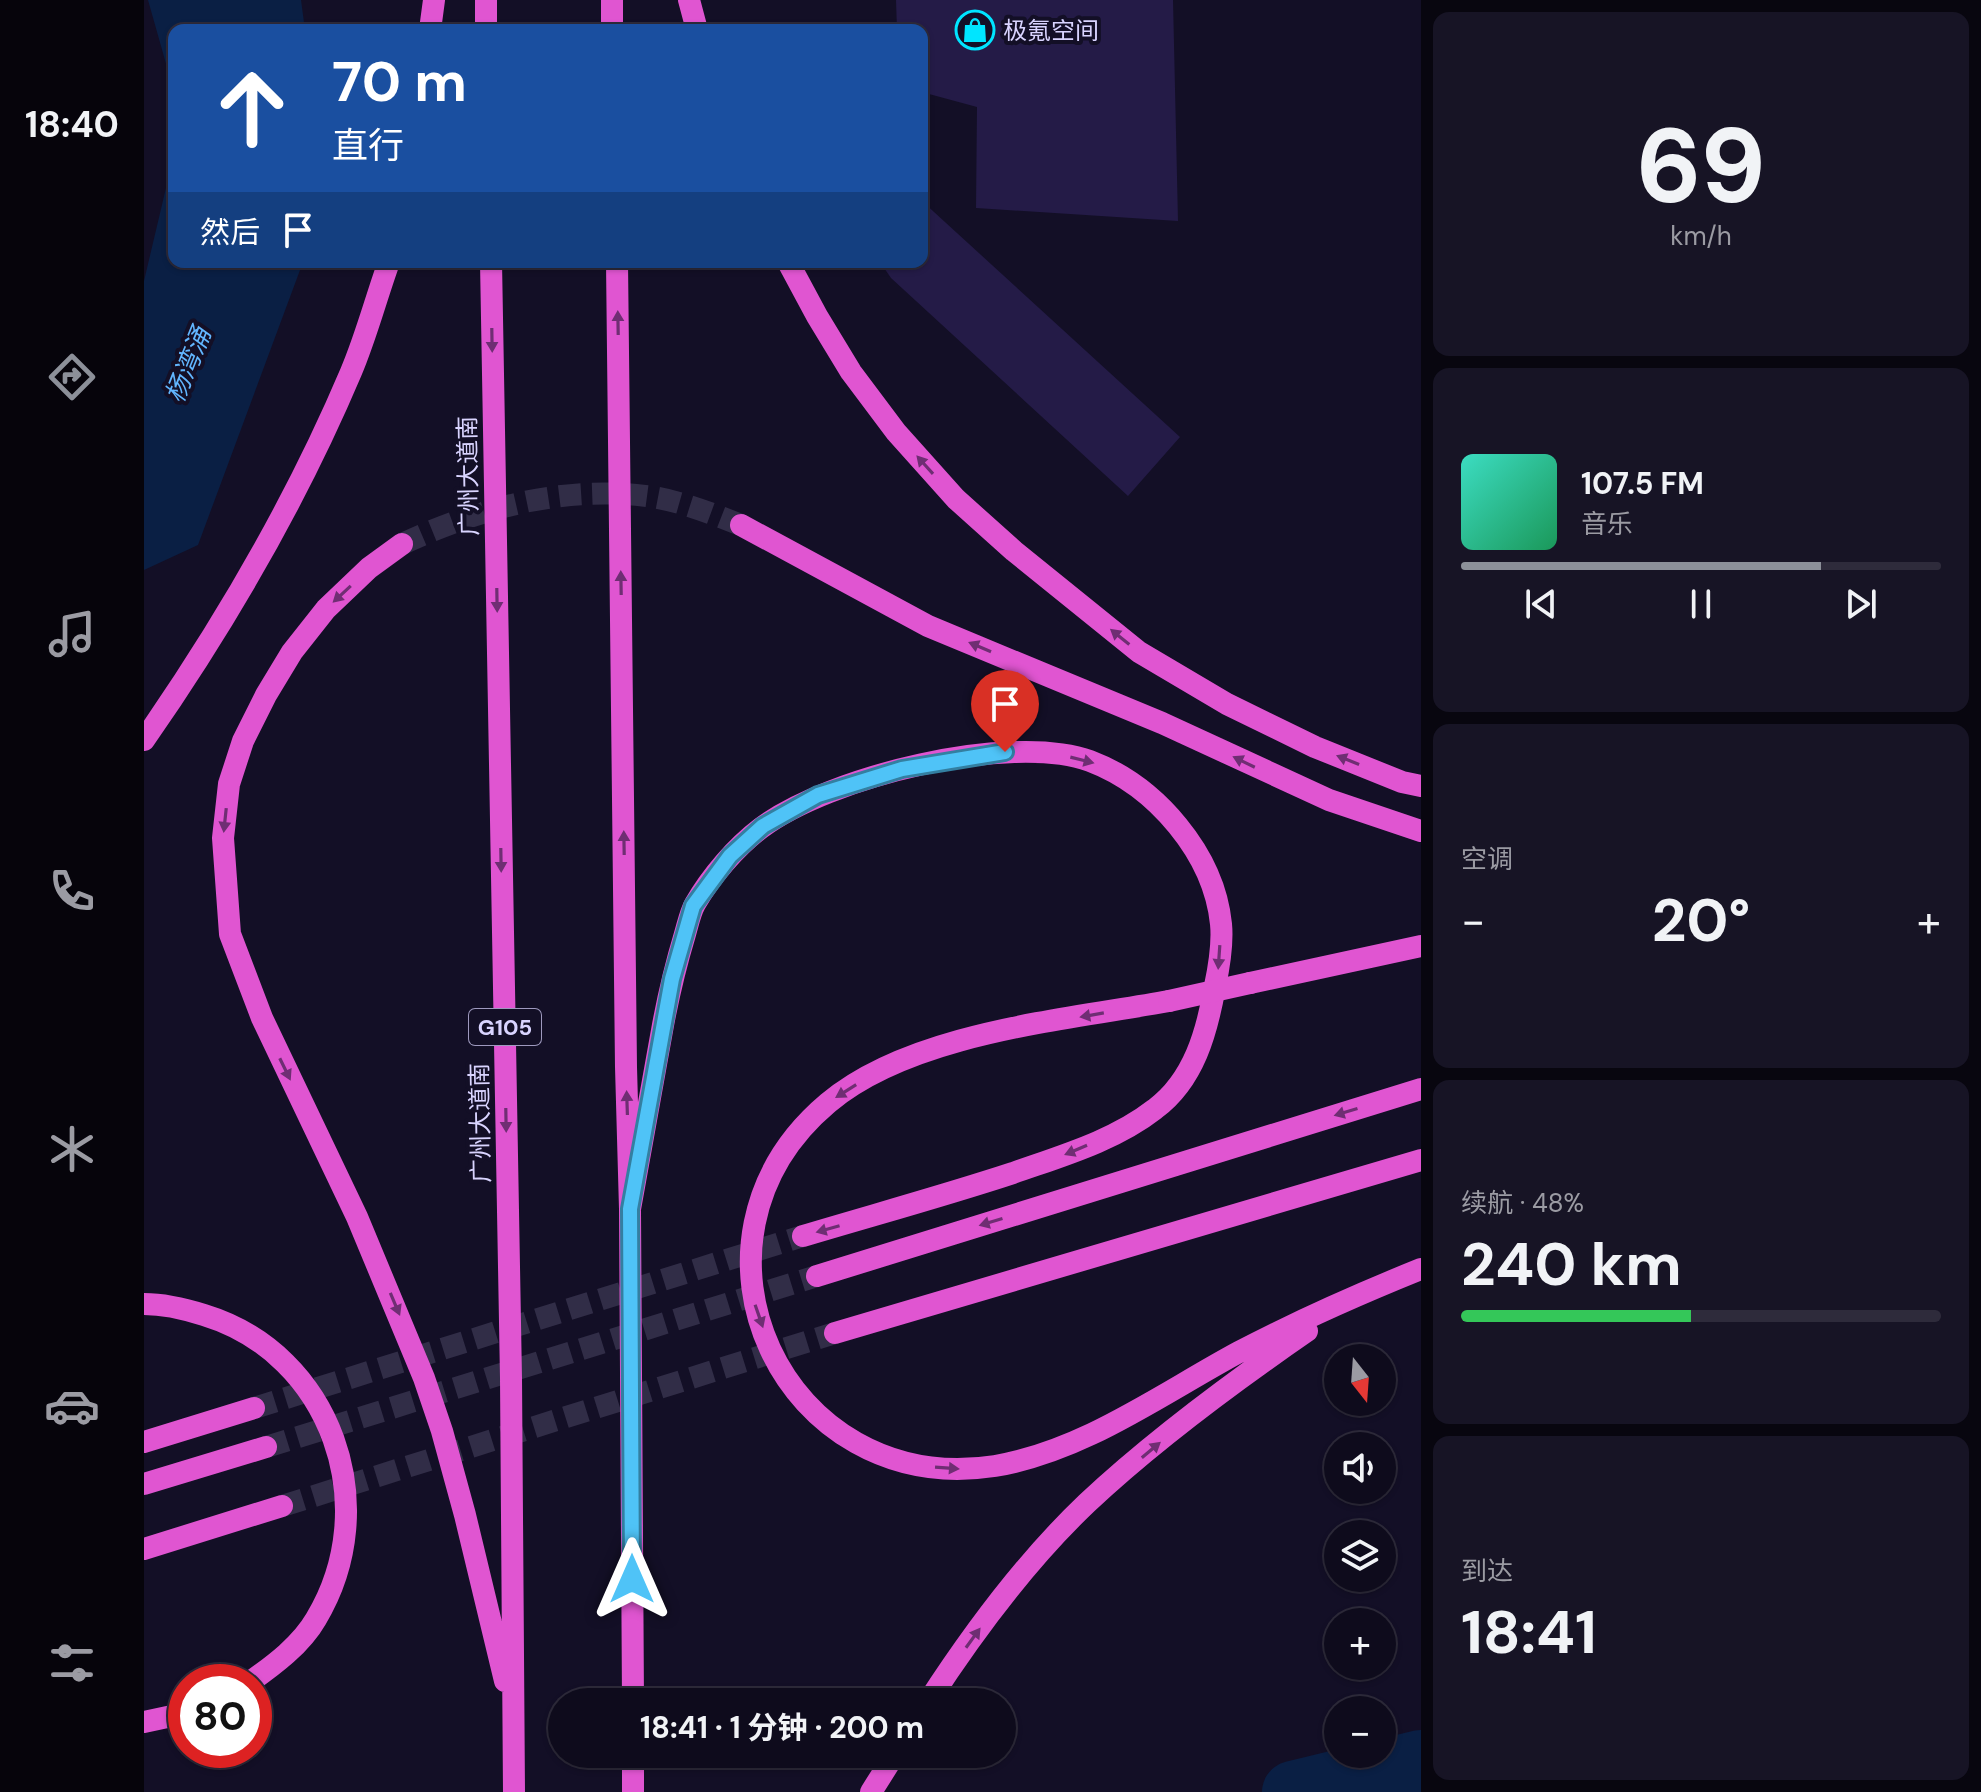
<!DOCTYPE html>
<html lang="zh">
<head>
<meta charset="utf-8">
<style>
  :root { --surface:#0e0b1c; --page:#171425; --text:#f1f3f6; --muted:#9b9ba3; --line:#2e2b3b; --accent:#8c9099 }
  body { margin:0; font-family:"DM Sans","Noto Sans SC",sans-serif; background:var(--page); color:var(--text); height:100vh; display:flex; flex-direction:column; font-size:30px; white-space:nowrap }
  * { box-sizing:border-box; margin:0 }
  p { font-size:26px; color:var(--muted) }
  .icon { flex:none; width:44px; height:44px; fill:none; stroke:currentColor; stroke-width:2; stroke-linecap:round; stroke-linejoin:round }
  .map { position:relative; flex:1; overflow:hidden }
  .sheet { display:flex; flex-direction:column; gap:12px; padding:12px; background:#08060f; width:560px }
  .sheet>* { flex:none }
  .hud { position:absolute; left:24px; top:24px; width:760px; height:244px; border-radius:16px; box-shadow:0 2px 6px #0004,0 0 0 2px var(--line); background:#1a4fa0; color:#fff; overflow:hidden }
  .needle { width:52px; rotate:163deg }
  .tools { position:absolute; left:1180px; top:1344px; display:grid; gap:16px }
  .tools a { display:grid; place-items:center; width:72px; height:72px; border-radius:50%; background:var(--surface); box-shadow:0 2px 6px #0004,0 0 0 2px var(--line); font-size:40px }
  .speed { position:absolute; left:24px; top:1664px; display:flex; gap:16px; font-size:40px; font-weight:700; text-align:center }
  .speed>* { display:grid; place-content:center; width:104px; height:104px; border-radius:50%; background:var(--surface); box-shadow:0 2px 6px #0004,0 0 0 2px var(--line); line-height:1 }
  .speed .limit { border:12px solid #d22; background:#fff; color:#111 }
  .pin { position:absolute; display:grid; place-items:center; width:68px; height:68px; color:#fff; margin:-82px -34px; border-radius:50% 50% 50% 0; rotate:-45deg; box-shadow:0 0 8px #0007 }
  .pin .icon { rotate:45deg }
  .me { position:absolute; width:88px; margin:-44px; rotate:0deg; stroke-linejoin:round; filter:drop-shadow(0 0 6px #0008) }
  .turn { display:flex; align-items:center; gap:28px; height:168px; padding:0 32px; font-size:36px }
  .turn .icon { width:104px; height:104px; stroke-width:2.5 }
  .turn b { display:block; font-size:56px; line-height:68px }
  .then { display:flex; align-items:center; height:76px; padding:0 32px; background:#0003; gap:16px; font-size:30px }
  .big { font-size:60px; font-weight:700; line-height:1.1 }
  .sheet .card { flex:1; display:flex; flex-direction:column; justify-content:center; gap:12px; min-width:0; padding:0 28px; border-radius:16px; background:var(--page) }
  .sheet .dial { align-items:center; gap:0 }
  .dial b { font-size:104px; line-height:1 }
  .song { display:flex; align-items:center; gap:24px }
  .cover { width:96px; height:96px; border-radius:12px; background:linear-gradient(135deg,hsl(170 70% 55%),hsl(150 70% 35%)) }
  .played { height:8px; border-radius:4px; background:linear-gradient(90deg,var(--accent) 75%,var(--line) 75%) }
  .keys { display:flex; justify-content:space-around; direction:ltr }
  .heat { display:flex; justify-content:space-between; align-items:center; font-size:44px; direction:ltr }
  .charge { height:12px; border-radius:6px; background:linear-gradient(90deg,#34c759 48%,var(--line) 0) }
  .trip { position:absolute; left:404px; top:1688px; width:468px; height:80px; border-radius:40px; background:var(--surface); box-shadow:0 2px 6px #0004,0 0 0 2px var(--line); font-weight:700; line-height:80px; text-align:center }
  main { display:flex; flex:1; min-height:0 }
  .tabs { display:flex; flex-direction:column; width:144px; justify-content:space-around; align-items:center; background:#06040b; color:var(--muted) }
  .tabs .icon { width:56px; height:56px }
  .tabs .on { color:var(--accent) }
  .tabs b { font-size:36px; color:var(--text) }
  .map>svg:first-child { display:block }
  .water { fill:#0a1f44 }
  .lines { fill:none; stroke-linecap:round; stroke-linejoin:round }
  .river { stroke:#0a1f44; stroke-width:62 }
  .building { fill:#241b47 }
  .trunk-tunnel { stroke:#312d47; stroke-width:22; stroke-dasharray:22 11; stroke-linecap:butt }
  .trunk { stroke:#e055d1; stroke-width:22 }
  .trunk-bridge { stroke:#e055d1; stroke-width:22 }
  .oneway { fill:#6f2e73 }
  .route-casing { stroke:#337fa1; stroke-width:20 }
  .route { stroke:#4fc3f7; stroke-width:14 }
  .labels { text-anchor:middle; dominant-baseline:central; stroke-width:8; stroke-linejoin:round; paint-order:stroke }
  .shield { fill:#130f26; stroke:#9e99be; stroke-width:2 }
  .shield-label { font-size:22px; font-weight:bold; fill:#d9d4ff }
  .poi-label { font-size:24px; fill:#d9d4ff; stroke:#130f26; text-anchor:start }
  .street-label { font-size:24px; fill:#d9d4ff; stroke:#130f26 }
  .water-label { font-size:26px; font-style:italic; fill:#62b6ff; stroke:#130f26 }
</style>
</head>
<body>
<main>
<nav class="tabs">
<b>18:40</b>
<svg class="icon on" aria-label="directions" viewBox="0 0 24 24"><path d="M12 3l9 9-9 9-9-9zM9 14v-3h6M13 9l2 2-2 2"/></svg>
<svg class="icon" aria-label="music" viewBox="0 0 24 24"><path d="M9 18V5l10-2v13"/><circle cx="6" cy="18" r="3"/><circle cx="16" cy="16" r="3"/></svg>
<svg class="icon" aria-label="phone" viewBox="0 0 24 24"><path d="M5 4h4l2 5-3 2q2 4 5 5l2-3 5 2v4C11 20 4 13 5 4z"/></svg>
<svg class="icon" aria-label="climate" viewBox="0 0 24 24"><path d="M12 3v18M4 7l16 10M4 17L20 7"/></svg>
<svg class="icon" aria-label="car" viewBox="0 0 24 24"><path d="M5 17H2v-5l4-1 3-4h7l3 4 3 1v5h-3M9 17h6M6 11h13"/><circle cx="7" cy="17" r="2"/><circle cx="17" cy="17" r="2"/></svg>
<svg class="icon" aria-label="filters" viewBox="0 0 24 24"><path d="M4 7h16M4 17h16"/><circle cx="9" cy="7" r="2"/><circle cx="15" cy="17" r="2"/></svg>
</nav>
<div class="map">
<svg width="1277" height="1792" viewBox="0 0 1277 1792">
  <rect width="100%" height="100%" fill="#130f26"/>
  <path class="water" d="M4 0H157L161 30H30V92Z
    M30 154V262H159L54 545 0 570V281Z"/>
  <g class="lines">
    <path class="river" d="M1149 1792 1277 1761"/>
  </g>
  <path class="building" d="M752 0H1029L1034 221 832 208 833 107 785 94 778 85V30H753Z
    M778 201 1036 437 984 496 747 278 736 262H778Z"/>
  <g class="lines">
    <path class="trunk-tunnel" d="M258 544C335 508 423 484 509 497 539 502 569 514 597 525
      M110 1408 659 1236
      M122 1447 673 1276
      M138 1506 691 1333"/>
    <path class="trunk" d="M342 0V30
      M468 0V30
      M545 0 553 30
      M286 30 290 0
      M347 262 367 1378 370 1792
      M473 262 482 1067 486 1209 489 1702
      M644 262 673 316 707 372 752 432 812 499 870 551 995 652 1083 704 1171 747 1258 782 1277 786
      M597 525 784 626 1018 723 1185 800 1277 831
      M258 544 225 568 182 609 148 652 122 695 99 741 85 784 79 838 86 934 118 1018 213 1217 280 1378 298 1431 321 1515 361 1681
      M0 740C80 625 152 502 207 372 222 337 232 298 245 262
      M1106 983 1277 946
      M1025 1001C920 1020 767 1033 684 1103 519 1242 639 1499 851 1466 940 1451 1017 1394 1095 1352 1154 1321 1215 1294 1277 1269
      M486 1209C497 1148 508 1086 519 1025 525 993 532 964 541 934 544 924 546 913 551 904 567 876 592 847 617 828 684 777 866 732 946 761 1012 786 1070 854 1077 924 1079 944 1075 967 1071 986 1063 1032 1050 1080 1011 1109 970 1141 917 1156 869 1173 799 1196 729 1215 659 1236
      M673 1276 1277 1089
      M0 1304C20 1304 41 1309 60 1315 188 1354 240 1506 172 1619 157 1645 130 1665 106 1682
      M691 1333 1277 1160
      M0 1442 110 1408
      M0 1484 122 1447
      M0 1549 138 1506
      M784 1702C830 1631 882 1561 943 1503 1009 1441 1089 1382 1163 1331
      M0 1722 42 1713
      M489 1754V1792
      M727 1792 751 1754"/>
    <path class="trunk-bridge" d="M1025 1001 1106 983"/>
  </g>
  <defs><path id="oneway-solid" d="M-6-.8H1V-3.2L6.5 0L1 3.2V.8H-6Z" transform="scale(2)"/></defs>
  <g class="oneway">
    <use href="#oneway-solid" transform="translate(474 323) rotate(-91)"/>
    <use href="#oneway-solid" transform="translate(348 340) rotate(89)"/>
    <use href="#oneway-solid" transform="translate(781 465) rotate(-132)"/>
    <use href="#oneway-solid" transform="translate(477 583) rotate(-91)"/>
    <use href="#oneway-solid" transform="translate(198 594) rotate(137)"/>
    <use href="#oneway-solid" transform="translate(353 600) rotate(89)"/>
    <use href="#oneway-solid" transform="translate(976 637) rotate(-141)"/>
    <use href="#oneway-solid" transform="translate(836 647) rotate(-157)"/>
    <use href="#oneway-solid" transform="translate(938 760) rotate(14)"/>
    <use href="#oneway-solid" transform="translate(1204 760) rotate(-158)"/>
    <use href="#oneway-solid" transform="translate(1100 762) rotate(-154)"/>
    <use href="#oneway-solid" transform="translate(81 820) rotate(96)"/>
    <use href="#oneway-solid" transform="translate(480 843) rotate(-91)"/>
    <use href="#oneway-solid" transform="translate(357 860) rotate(89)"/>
    <use href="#oneway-solid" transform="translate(1075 957) rotate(94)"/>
    <use href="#oneway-solid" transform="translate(948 1015) rotate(170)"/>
    <use href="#oneway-solid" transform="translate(141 1069) rotate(64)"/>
    <use href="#oneway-solid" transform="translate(702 1091) rotate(148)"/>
    <use href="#oneway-solid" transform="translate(483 1103) rotate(-92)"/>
    <use href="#oneway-solid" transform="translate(1202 1112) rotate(163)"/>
    <use href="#oneway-solid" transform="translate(362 1120) rotate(89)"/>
    <use href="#oneway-solid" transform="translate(932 1150) rotate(157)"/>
    <use href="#oneway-solid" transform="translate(847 1222) rotate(163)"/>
    <use href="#oneway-solid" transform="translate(684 1229) rotate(164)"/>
    <use href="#oneway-solid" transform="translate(251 1304) rotate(67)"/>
    <use href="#oneway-solid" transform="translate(615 1316) rotate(71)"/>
    <use href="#oneway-solid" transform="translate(1007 1450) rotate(-40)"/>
    <use href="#oneway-solid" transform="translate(803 1468) rotate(4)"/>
    <use href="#oneway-solid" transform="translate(829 1638) rotate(-54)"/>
  </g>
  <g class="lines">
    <g class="route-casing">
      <path id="route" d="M488 1579 486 1209 528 979 549 906 586 856 619 826 674 795 758 769 861 752"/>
    </g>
    <use href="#route" class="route"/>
  </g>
  <defs>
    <g id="shop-ring" transform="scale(2)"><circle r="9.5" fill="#130f26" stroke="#00e5ff" stroke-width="1.5"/><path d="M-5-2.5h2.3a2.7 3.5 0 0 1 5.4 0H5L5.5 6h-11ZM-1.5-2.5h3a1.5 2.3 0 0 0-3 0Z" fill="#00e5ff"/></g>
  </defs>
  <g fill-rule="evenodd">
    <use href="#shop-ring" x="831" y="30"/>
  </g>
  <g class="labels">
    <rect class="shield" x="325" y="1009" width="72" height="36" rx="6"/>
    <g class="shield-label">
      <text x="361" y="1027">G105</text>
    </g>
    <g class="poi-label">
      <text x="859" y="30">极氪空间</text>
    </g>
    <g class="street-label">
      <text transform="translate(324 476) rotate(-91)">广州大道南</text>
      <text transform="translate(336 1123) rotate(-91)">广州大道南</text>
    </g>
    <g class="water-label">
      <text transform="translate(44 365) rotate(-68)">杨湾涌</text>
    </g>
  </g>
</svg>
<div class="tools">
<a><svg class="needle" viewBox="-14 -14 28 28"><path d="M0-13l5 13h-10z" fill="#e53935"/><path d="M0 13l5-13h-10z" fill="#9b9ba3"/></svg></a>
<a><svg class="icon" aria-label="sound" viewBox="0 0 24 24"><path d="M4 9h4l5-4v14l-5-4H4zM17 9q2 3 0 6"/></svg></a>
<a><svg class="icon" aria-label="layers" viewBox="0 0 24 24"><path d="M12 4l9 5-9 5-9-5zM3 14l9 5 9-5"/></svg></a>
<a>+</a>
<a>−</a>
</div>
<div class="speed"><div class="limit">80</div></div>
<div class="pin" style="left:861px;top:752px;background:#d93025"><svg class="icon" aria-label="arrive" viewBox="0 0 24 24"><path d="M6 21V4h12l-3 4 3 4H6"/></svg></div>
<svg class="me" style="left:488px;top:1579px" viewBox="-20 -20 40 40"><path d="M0-17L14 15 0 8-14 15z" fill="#4fc3f7" stroke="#fff" stroke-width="4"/></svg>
<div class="trip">18:41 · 1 分钟 · 200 m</div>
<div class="hud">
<div class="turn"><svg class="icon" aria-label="ahead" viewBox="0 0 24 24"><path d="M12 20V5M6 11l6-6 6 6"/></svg><div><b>70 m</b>直行</div></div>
<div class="then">然后<svg class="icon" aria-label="arrive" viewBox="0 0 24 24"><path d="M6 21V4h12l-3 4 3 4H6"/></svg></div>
</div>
</div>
<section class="sheet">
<div class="card dial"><b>69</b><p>km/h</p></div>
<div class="card">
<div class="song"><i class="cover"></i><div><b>107.5 FM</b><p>音乐</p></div></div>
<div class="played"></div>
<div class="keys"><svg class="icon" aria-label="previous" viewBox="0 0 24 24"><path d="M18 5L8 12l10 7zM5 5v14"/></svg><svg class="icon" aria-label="pause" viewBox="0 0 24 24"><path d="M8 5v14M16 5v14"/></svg><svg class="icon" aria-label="next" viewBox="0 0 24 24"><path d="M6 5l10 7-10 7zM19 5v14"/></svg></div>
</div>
<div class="card"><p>空调</p>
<div class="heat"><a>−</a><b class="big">20°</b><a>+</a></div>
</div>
<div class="card"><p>续航 · 48%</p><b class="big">240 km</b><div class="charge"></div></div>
<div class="card"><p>到达</p><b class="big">18:41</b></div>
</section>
</main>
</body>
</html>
